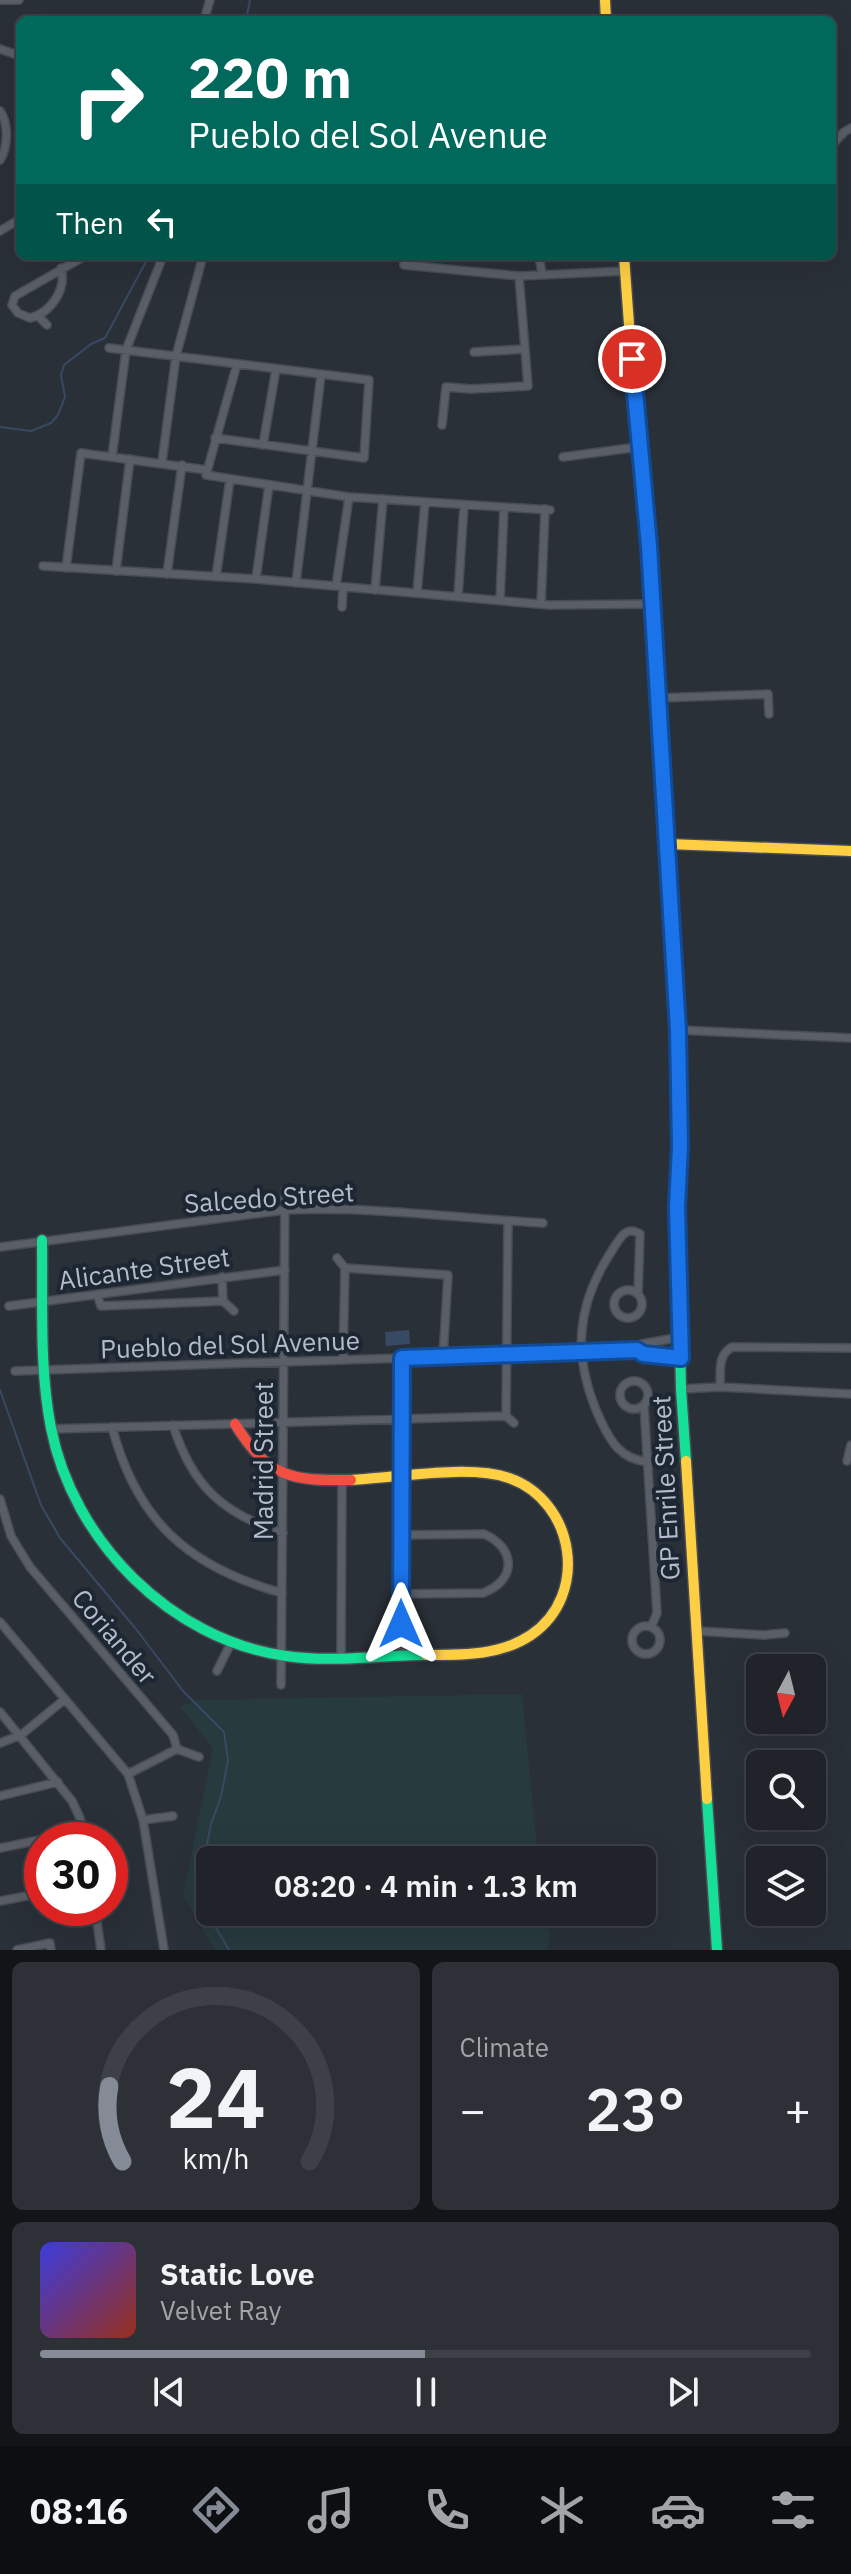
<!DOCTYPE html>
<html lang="en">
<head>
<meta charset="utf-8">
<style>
  :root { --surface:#20242a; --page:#2d3036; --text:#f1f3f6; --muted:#a2a4a8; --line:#3d4147; --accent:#848b96 }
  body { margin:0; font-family:"IBM Plex Sans",sans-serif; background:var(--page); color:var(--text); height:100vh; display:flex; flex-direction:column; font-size:30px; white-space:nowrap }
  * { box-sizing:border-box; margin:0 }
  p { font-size:26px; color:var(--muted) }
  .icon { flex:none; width:44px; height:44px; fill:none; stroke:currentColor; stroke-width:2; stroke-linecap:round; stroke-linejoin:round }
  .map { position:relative; height:1950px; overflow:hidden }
  .side { display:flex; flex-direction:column; gap:12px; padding:12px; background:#121417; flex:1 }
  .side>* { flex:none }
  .guide { position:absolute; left:16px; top:16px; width:820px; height:244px; border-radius:12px; box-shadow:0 8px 32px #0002,0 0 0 2px var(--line); background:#00695c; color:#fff; overflow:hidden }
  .needle { width:52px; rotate:187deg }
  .controls { position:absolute; left:746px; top:1654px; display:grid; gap:16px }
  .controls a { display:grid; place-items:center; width:80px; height:80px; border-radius:12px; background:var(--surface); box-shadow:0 8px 32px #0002,0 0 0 2px var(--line); font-size:40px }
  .speed { position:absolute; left:24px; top:1822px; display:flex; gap:16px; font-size:40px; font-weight:700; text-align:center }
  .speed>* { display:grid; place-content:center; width:104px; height:104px; border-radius:50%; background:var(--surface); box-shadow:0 8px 32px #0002,0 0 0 2px var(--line); line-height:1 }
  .speed .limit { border:12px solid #d22; background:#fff; color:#111 }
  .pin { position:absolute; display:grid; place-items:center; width:68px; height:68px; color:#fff; margin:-34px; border:4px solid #fff; border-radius:50%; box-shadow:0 2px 8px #0007 }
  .me { position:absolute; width:88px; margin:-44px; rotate:0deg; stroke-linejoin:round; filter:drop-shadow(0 0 6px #0008) }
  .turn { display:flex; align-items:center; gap:28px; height:168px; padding:0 40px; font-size:36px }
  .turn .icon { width:104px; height:104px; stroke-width:2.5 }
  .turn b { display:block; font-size:56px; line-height:68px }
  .then { display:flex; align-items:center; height:76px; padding:0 40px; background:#0003; gap:16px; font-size:30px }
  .big { font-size:60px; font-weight:600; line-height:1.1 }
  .side .card { flex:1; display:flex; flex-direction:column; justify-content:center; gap:12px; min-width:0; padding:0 28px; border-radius:12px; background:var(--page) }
  .side .dial { align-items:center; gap:0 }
  .dial svg { height:208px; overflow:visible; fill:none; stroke:var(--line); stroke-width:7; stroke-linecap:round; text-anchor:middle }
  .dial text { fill:var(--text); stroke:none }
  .song { display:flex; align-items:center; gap:24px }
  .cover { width:96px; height:96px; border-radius:12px; background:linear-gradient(135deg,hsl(240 70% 55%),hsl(10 70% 35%)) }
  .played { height:8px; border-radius:4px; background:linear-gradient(90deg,var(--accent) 50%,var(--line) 50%) }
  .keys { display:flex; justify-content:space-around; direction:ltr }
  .heat { display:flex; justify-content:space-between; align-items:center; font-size:44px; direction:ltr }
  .side .tiles { flex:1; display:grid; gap:12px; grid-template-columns:1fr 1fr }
  .card:last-child { grid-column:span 2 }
  .trip { position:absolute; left:196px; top:1846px; width:460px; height:80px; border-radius:12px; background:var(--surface); box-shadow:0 8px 32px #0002,0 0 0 2px var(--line); font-weight:600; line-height:80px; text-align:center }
  .tabs { display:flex; height:128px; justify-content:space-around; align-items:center; background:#0d0e11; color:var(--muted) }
  .tabs .icon { width:56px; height:56px }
  .tabs .current { color:var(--accent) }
  .tabs b { font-size:36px; color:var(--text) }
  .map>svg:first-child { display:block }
  .green { fill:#273a3e }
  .water { fill:#384963 }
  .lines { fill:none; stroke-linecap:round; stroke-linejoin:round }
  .stream { stroke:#384963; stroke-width:2 }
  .street-casing { stroke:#484c53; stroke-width:10 }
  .fast-casing { stroke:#484c53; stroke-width:13 }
  .slow-casing { stroke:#484c53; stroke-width:13 }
  .jam-casing { stroke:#484c53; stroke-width:13 }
  .street { stroke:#5a5e66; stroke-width:7 }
  .fast { stroke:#16e098; stroke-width:10 }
  .slow { stroke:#ffcf43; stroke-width:10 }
  .jam { stroke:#f24e42; stroke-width:10 }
  .route-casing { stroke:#114b97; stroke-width:20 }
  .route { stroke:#1a73e8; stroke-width:14 }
  .labels { text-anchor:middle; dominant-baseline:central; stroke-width:8; stroke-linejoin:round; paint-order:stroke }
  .street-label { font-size:26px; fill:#b4bcc9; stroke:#1d2633 }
</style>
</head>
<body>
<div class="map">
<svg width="851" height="1950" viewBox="0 0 851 1950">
  <rect width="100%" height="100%" fill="#2a3038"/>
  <path class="green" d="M522 1694 538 1860H210V1912H547L550 1935 547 1950H215L183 1895 213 1748 180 1707 198 1700Z"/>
  <path class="water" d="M409 1330 410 1344 386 1346 385 1332Z"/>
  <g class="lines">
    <path class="stream" d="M246 20 250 0
      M0 427 31 431 51 423 58 415 65 397 61 375 64 365 91 344 105 338 149 256
      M0 1390 41 1505 60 1538 136 1629 183 1691 224 1732 228 1760 221 1797 211 1824 203 1864 200 1901 229 1950"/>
    <g class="street-casing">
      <path id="street" d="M0 0H19
        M204 20 210 0
        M0 49 20 56
        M0 111C9 123 8 148 0 160
        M832 145 844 132 851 128
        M0 231 20 219
        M405 256 404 265 519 276 626 271
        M539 256 542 273
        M61 268C67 289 51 313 30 318L18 313 12 305 15 296 85 256
        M38 316 47 325
        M109 348 369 380 364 458 215 438
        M474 352 525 349
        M237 364 206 475 349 497 550 510
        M442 425 446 387 471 389 528 386 519 276
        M263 445 276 369
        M112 457 126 350 163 256
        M563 457 638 447
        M162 462 176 356 203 256
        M43 566 256 579 549 605 653 604
        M66 568 81 453 207 470
        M116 571 130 459
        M167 574 182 465
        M216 577 230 479
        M256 579 269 485
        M296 583 321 375
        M336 586 349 497
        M375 590 383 499
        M417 593 425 502
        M458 597 464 505
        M500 600 504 507
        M541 604 545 509
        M342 607 343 587
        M658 698 768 694 769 714
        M678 1030 851 1038
        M508 1221 506 1416 514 1423
        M0 1247 285 1210C371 1206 457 1218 543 1223
        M337 1258 345 1268
        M345 1268 448 1275
        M614 1304a14 14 0 1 1 28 0a14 14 0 1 1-28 0Z
        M97 1294 101 1306 223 1301 222 1277
        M638 1294 640 1234C626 1225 620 1238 613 1249 575 1306 572 1357 600 1419 611 1443 621 1459 648 1462
        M223 1301 234 1311
        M9 1306 285 1270
        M637 1350 642 1344 681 1337
        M443 1357 448 1275
        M343 1360 345 1268
        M15 1371 637 1350 643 1354 681 1358
        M620 1395a14 14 0 1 1 28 0a14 14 0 1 1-28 0Z
        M720 1387C721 1371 717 1356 732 1347L851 1348
        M681 1389 720 1387 851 1394
        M644 1405 657 1613 651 1627
        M173 1425C192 1486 223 1514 283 1533
        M112 1427C137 1522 189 1567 282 1593
        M51 1429 506 1416
        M847 1461 851 1445
        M0 1499 11 1536 30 1567 173 1735 177 1749 128 1774
        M401 1594 483 1593C517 1580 516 1548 484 1534L402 1535
        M0 1622 128 1774 143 1820 164 1950
        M632 1640a14 14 0 1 1 28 0a14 14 0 1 1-28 0Z
        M696 1631 764 1635 785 1633
        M401 1655 402 1358
        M341 1658 342 1480
        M217 1671 232 1641
        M281 1685 285 1190
        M0 1712 72 1801 80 1818 85 1840
        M0 1743 21 1735 65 1699
        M177 1749 199 1757
        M0 1796 58 1782
        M143 1820 173 1816
        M0 1848 83 1831
        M0 1901 42 1893
        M95 1908 101 1950
        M17 1950 50 1943 51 1950"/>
    </g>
    <g class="fast-casing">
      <path id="fast" d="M671 906 678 1030 680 1147 677 1207 681 1389 686 1461
        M42 1240C43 1303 39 1367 51 1428 73 1541 171 1640 286 1656 332 1663 379 1655 426 1655
        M707 1799 717 1950"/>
    </g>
    <g class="slow-casing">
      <path id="slow" d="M605 0 606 20
        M624 256 638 447 647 518 671 906
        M668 844 851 851
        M686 1461 707 1799
        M351 1480C395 1478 469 1464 509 1478 575 1501 590 1595 531 1635 500 1656 462 1655 426 1655"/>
    </g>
    <g class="jam-casing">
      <path id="jam" d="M235 1424C269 1478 291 1481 351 1480"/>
    </g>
    <use href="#street" class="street"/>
    <use href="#fast" class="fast"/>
    <use href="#slow" class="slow"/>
    <use href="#jam" class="jam"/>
  </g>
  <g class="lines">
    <g class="route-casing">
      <path id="route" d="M401 1624 402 1358 637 1350 643 1354 681 1358 677 1207 680 1147 678 1030 649 546 632 359"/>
    </g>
    <use href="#route" class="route"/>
  </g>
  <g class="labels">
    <g class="street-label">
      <text transform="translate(269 1197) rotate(-4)">Salcedo Street</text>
      <text transform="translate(144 1268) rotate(-8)">Alicante Street</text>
      <text transform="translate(230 1344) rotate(-2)">Pueblo del Sol Avenue</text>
      <text transform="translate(263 1461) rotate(-90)">Madrid Street</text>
      <text transform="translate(665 1488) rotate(-93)">GP Enrile Street</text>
      <text transform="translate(115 1636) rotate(50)">Coriander</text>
    </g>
  </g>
</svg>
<div class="controls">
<a><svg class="needle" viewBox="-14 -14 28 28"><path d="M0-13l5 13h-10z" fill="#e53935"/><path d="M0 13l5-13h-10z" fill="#a2a4a8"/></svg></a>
<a><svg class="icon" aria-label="search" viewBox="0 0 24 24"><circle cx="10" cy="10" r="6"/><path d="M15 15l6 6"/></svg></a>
<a><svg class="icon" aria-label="layers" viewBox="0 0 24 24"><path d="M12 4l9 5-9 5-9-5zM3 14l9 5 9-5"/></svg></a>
</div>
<div class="speed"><div class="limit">30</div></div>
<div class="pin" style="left:632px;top:359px;background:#d93025"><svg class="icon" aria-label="arrive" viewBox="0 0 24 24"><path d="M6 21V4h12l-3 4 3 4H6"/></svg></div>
<svg class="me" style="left:401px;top:1624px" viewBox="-20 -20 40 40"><path d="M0-17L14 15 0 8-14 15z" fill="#1a73e8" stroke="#fff" stroke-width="4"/></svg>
<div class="trip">08:20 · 4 min · 1.3 km</div>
<div class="guide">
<div class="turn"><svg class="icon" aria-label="right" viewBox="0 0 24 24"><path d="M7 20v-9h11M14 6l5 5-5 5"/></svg><div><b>220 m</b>Pueblo del Sol Avenue</div></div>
<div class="then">Then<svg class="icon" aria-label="left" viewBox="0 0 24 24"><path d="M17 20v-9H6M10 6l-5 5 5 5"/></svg></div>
</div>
</div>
<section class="side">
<div class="tiles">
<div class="card dial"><svg viewBox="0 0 100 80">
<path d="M14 69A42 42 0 1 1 86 69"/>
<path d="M14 69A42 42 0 0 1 9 40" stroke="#848b96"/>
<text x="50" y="56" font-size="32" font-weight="700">24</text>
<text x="50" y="72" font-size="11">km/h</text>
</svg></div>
<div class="card"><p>Climate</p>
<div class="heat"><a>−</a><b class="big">23°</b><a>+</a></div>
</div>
<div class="card">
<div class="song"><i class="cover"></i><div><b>Static Love</b><p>Velvet Ray</p></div></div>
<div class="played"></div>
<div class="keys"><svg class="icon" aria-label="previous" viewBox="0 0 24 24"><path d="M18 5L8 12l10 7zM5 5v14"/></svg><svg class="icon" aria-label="pause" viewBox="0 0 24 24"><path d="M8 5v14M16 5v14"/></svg><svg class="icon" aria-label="next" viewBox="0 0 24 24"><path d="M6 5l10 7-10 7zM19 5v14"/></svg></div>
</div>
</div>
</section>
<nav class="tabs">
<b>08:16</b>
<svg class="icon current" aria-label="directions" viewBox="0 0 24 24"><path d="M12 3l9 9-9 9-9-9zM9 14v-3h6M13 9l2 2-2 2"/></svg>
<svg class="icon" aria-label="music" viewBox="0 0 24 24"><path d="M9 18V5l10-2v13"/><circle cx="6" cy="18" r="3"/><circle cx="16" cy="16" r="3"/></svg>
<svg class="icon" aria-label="phone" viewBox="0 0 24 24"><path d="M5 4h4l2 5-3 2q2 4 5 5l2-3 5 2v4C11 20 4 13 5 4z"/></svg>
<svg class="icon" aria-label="climate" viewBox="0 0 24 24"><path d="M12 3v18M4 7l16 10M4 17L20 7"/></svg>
<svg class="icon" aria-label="car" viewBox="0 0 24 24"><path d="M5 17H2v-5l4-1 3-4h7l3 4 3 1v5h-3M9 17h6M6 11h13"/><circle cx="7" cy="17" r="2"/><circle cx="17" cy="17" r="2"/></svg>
<svg class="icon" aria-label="filters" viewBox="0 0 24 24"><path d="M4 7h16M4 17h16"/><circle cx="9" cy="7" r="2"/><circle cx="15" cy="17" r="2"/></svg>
</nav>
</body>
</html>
